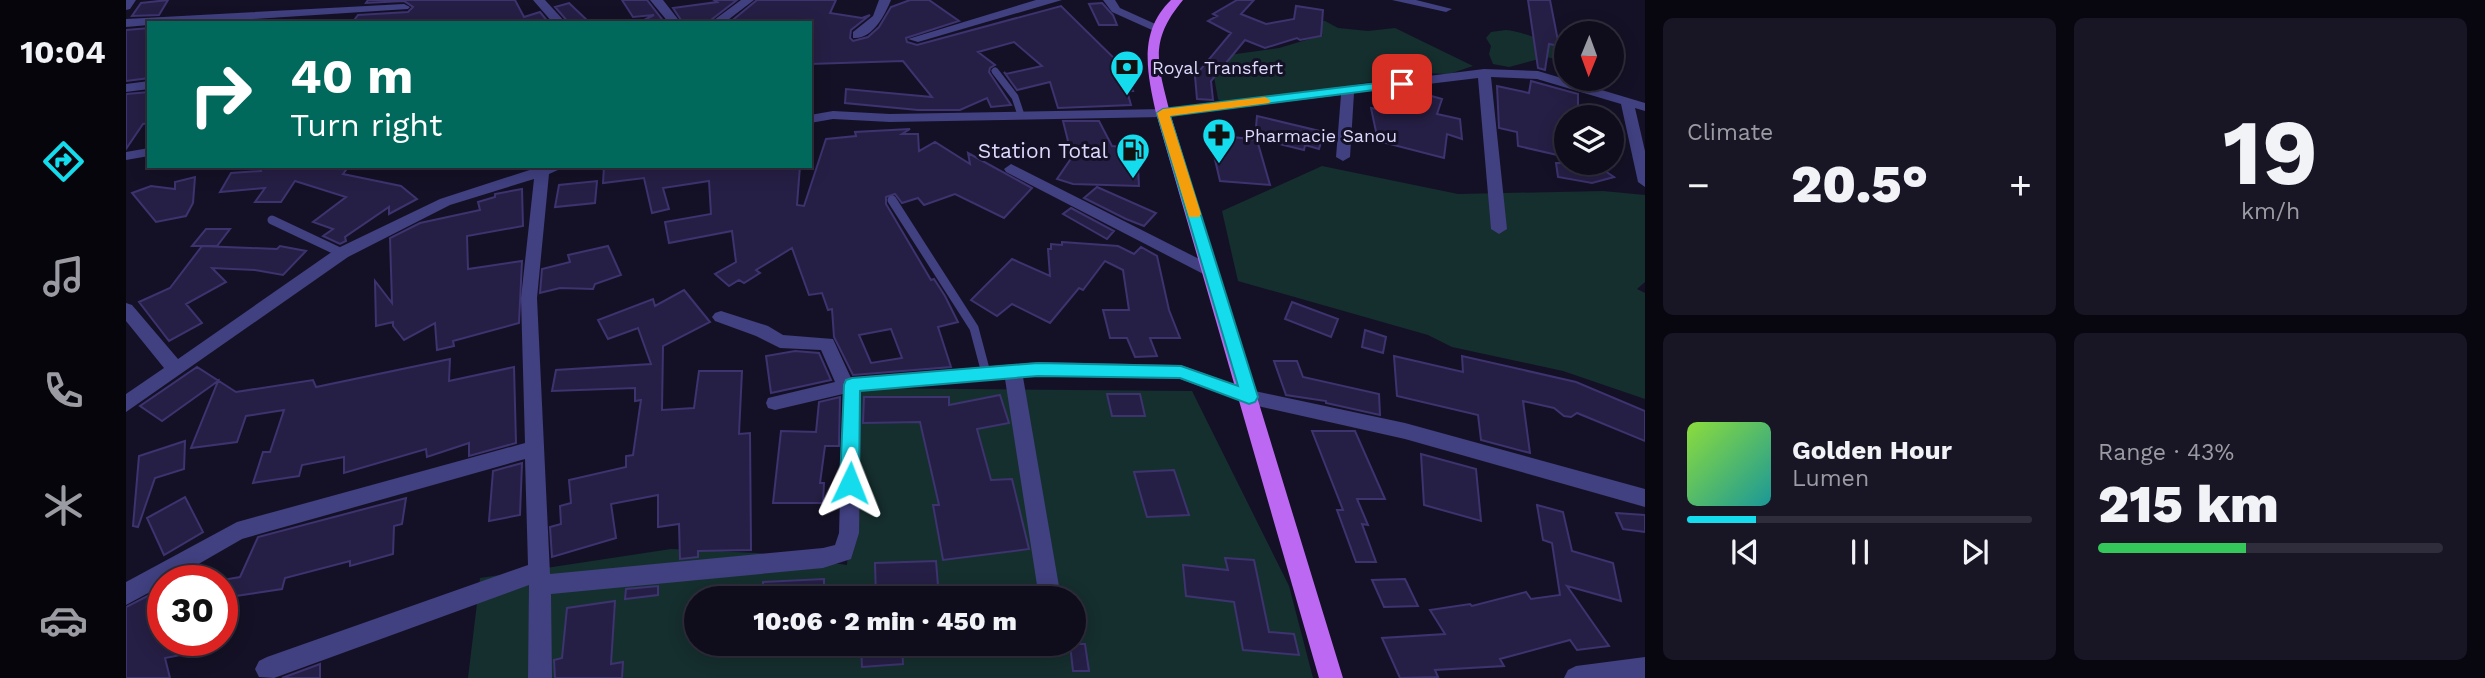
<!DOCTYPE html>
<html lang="en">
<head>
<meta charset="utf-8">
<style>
  :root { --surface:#0f0d1c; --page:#181625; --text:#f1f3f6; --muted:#9b9ca3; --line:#2f2d3b; --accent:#14dced }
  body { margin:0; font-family:"Work Sans",sans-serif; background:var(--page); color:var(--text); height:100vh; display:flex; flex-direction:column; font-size:26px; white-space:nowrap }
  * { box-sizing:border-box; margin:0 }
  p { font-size:23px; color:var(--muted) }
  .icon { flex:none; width:38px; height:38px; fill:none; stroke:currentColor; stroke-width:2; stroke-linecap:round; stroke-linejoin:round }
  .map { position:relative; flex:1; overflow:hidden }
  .panel { display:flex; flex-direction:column; gap:18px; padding:18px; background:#08070f; width:840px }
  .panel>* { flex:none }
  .top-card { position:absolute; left:21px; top:21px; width:665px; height:147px; border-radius:0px; box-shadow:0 4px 18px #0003,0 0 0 2px var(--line); background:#00695c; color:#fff; overflow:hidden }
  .needle { width:46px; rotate:181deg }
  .buttons { position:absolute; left:1428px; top:21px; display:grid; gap:14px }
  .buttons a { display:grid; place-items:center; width:70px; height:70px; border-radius:50%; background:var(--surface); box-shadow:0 4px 18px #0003,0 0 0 2px var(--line); font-size:35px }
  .speed { position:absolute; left:21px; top:565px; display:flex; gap:14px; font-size:35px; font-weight:700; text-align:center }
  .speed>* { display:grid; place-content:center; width:91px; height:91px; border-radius:50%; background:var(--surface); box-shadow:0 4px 18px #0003,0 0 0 2px var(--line); line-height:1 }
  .speed .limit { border:10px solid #d22; background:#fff; color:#111 }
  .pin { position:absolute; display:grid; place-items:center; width:60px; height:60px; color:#fff; margin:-30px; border-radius:14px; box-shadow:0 4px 10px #0006 }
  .me { position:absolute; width:77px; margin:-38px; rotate:2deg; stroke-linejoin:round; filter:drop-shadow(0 0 5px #0008) }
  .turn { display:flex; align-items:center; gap:24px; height:147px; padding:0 28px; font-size:32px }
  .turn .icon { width:91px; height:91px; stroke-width:2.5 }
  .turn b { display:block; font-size:49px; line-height:60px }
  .big { font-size:52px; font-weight:800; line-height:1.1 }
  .panel .widget { flex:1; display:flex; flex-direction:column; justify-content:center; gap:10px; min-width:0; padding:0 24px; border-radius:10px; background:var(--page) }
  .panel .dial { align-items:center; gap:0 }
  .dial b { font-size:91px; line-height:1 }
  .song { display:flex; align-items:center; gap:21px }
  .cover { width:84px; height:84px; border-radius:10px; background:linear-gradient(135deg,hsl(90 70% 55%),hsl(180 70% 35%)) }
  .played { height:7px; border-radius:4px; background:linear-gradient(90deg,var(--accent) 20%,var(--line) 20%) }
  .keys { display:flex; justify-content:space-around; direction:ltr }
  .heat { display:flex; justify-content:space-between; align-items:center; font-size:38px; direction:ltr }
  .charge { height:10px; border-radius:5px; background:linear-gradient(90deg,#34c759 43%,var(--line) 0) }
  .panel .tiles { flex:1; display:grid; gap:18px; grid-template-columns:repeat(2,1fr) }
  .trip { position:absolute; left:558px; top:586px; width:402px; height:70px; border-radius:35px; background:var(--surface); box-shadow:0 4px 18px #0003,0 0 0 2px var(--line); font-weight:800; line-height:70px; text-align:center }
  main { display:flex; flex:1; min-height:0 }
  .dock { display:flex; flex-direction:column; width:126px; justify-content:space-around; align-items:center; background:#06050b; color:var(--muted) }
  .dock .icon { width:49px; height:49px }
  .dock .active { color:var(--accent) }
  .dock b { font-size:32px; color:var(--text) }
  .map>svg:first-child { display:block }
  .green { fill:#152f2e; fill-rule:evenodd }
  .building { fill:#261f45; stroke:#3d336f; stroke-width:2; fill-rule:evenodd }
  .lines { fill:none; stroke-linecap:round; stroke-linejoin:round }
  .service-far1 { stroke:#414081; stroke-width:7 }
  .service { stroke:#414081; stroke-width:9 }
  .minor { fill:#414081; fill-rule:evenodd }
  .primary { fill:#bc68f3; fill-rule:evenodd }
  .route { fill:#14dced; stroke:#0d8f9a; stroke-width:2 }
  .slow { fill:#f59e0b }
  .labels { text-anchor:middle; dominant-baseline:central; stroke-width:6; stroke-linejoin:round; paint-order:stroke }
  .far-poi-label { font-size:18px; fill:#dcd9fc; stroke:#141126; text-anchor:start }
  .poi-label { font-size:21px; fill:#dcd9fc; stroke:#141126; text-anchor:end }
</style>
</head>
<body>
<main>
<nav class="dock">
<b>10:04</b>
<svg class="icon active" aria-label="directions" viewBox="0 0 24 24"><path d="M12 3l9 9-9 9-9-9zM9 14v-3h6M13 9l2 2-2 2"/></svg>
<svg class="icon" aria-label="music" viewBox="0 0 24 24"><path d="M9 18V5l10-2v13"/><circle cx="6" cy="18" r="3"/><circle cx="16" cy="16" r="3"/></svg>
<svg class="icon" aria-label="phone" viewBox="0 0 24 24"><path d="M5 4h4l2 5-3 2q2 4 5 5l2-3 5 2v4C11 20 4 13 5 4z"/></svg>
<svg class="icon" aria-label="climate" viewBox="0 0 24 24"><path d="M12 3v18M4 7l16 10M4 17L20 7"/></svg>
<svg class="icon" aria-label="car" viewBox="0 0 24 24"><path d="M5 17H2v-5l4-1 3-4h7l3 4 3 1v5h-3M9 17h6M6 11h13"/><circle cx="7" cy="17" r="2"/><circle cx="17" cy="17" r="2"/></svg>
</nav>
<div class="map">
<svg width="1519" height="678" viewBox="0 0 1519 678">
  <rect width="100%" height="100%" fill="#141126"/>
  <path class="green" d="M1186 20 1199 21 1212 28 1242 31 1269 28 1347 66 1323 74 1292 73 1195 91 1097 104 1092 99 1088 77 1093 66 1103 55 1153 48 1197 35 1186 26Z
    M1380 30C1395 31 1429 44 1440 53V61L1420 57 1383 67 1367 64 1363 54 1365 46 1360 38 1365 32Z
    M1196 166 1332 194 1477 191 1519 195V282L1511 289 1519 293V399L1437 371 1326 347 1302 335 1112 281 1096 211Z
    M733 388 1066 391 1163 586 1187 678H342L354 578 545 549 631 553 721 565ZM570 598H948V644H570Z"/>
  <path class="building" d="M42 0 33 15 6 16 15 3Z
    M242 0H389L398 17 414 12 423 23H226L232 15 282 12 287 7 278 1 240 3Z
    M496 0H521L539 23H512L528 15 507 17Z
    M588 0H611L581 23H557L547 8 591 2Z
    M631 0H710L704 13 736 18 744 15 725 30 724 38 727 41 742 37 753 27 765 7 784 0H803L833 21 780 38 781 42 791 45 935 6 996 66 1007 91H1001L1005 105 932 108 924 82 891 90 878 72 880 74 916 66 888 42 852 52 869 65 864 68 863 72 885 105 865 107 861 98 834 110H792L719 103 720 89 806 97 777 61 684 64V23H603Z
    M1111 0H1128L1115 14 1140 24 1168 19 1170 6 1197 10 1195 36 1174 40 1171 38 1139 48 1119 40 1085 81 1087 100 1071 99 1069 76 1105 33 1082 21 1091 16 1087 14Z
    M1402 0H1424L1433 46 1423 44 1419 70 1412 68Z
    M443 3 464 23H443L429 7Z
    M976 3 987 15 991 25H973L963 4Z
    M23 28V78L0 81V30Z
    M1405 81 1452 94V117H1440V157L1392 146 1391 132 1373 128 1371 86 1403 93Z
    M1280 89 1316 99 1311 114 1334 119 1336 139 1321 134 1318 158 1252 141 1245 108 1275 113 1273 90Z
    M23 92V123L17 124 0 149V94Z
    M1131 116 1198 132 1193 149 1179 145 1178 150 1129 138Z
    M937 121H973L986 146 1011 148 1013 186 947 184 931 179 946 157Z
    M784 129 776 134H792L793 151 809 142 844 164 842 153 906 188 878 218 829 194 798 205 792 198 776 203 769 194 760 197V204L805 280 808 279 819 296 832 322 812 327 825 367 727 375 708 337 706 309 702 310 696 293 683 295 666 248 630 270 634 273 618 283 613 280 603 286 589 274 610 262 606 231 543 243 539 222 585 214 583 181 537 188 543 209 526 213 518 178 477 183 478 166H674L671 205 678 206 700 139 730 136 729 132ZM765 329 776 358 745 363 733 335Z
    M1083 134 1131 140 1144 185 1094 181Z
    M1430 163H1467L1488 177 1466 183 1432 177Z
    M133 166H223L217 174 275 186 291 199 263 214V207L219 237 220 241 214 244 197 236 207 229 187 222 220 197 169 181 155 202H129L139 188 94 192 105 173 135 171Z
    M69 177 67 203 60 216 30 222 6 193 25 186 49 189V182Z
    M471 181 469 203 429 207 433 185Z
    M971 187 1030 213 1018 226 1000 219 958 198Z
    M396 189 397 226 341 236 342 269 396 261 393 323 327 341 328 346 311 350 309 323 278 340 267 326V322L250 326 249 281 266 303 264 238 294 223 354 210 352 202 369 197V194Z
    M945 208 988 231 981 239 937 214Z
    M80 229H104L91 246H66Z
    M936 242 992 246 1008 254 1015 247 1031 256 1043 310 1054 338H1024L1031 356 1009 357 1001 338H984L977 310H1003L997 270 979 261 957 290 953 288 924 323 886 304 871 316 845 300 886 259 924 276 922 249H925V244L936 245Z
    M76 246 151 249 154 246 180 251 157 275 129 270 86 268 100 282 60 304 76 323 43 341 13 302 44 288Z
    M482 246 495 275 469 284 467 289 434 288 414 293 416 269 444 262 442 255Z
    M558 290 584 322 537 346 536 410 568 408 573 371H616L613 434 624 433 625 550 572 551V557L554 559 553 524 532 527V495L485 504 490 538 426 557 424 527 435 524 434 506 445 503 443 480 500 467V456L507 455 515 400 509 401V388L426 391 430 370 525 364 512 328 482 339 472 320 527 299 529 306Z
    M1166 302 1212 319 1205 337 1159 319Z
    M1239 330 1260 337 1257 353 1236 347Z
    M669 351 693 353 705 380 645 393 640 356Z
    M1268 356 1337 372 1336 356 1450 382 1519 411V441L1451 413 1445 417 1438 416 1428 408 1397 401 1404 453 1355 440 1352 415 1271 396Z
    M324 359 323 381 388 367 390 443 343 456V443L301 457 300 449 218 473V457L176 465 173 476 127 483 137 452H144L158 410 120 416 111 442 65 448 92 381 36 421 14 406 71 367 110 392 187 380 190 387Z
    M1148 361H1171L1177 377 1253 394 1254 415 1200 403V401L1160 395Z
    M981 394H1014L1019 416H986Z
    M874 395 883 423 851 429 865 480 886 479 903 549 817 560 807 505H813L794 422 737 423 738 397H823V405Z
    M714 397 713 446H699L694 483H698L697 503H647L655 431 690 432 693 402Z
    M1186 431H1229L1259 499H1231L1242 525 1236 524 1250 562H1230L1211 510H1217Z
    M59 441 58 469 29 478 12 527 7 526 13 456Z
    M1295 454 1350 469 1355 521 1298 505Z
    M396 463 394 515 363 521 367 471Z
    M1048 470 1063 515 1021 517 1008 472Z
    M59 497 77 532 38 555 21 518Z
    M280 498 276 524 268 526 267 554 224 566V561L159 578 156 589 96 598V580L114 577 132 537Z
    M1411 505 1437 512 1446 551 1487 563 1495 601 1441 586 1483 646 1451 650 1444 640 1374 659 1378 666 1309 670 1312 677 1274 678 1256 638 1319 634 1304 610 1344 604 1346 606 1400 592 1405 599 1434 595 1426 543 1417 540Z
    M1490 513 1519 515V532L1497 529Z
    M1099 558 1128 560 1143 632 1168 634 1173 655 1117 650 1108 602 1060 596 1057 565 1102 570Z
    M810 561 813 598H750L749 563Z
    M698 579V598H637V582Z
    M1279 579 1292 606 1258 607 1246 580Z
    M532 586V595L499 599 500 589Z
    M37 588V640H90L91 648 39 658 44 678H0V607Z
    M489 601 485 664 497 662 496 678H429L428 660 436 658 441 608Z
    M735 644H776L777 664 736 667Z
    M944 644H959L963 671H947Z
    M194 664V678H156Z"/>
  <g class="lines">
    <path class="service-far1" d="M869 71 889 97 895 115"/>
    <path class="service" d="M766 200 848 328 860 373
      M146 220 216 253"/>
    <path class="minor" d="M0 0H10L4 9 0 10Z
      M407 0H419L440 23H427Z
      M524 0H537L555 23H543Z
      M615 0H628L598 23H584Z
      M753 0H765C759 15 746 40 727 38V32L747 16Z
      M910 0H936L792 42 782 39Z
      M977 0H989L994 8 1036 27 1026 30 986 12Z
      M1266 0H1290L1326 9 1320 12Z
      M278 4 284 7 282 9 66 23H23V25L0 27V19Z
      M1358 69 1412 71 1519 103V111L1509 108 1519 151V187L1512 182 1495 104 1411 79 1365 77 1381 229 1373 234 1365 229 1352 78 1228 93 1224 157 1217 161 1210 157 1215 95 1037 117 764 122 707 119 684 123V115L707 111 764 114 1037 109Z
      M23 81V89L0 92V84Z
      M23 148V156L0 160V152Z
      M885 164 1091 268 1093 272 1085 278 880 172 878 169Z
      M416 166H441L423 174 411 298 424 574 697 548 709 545 713 533 717 394 649 410 642 408 640 403 642 398 709 382 695 350 654 348 630 336 589 321 586 317 589 313 595 311 642 326 657 335 707 339 725 378 912 362 1055 365 1124 390 1279 423 1519 489V507L1279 439 1123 404 1054 379 912 376 897 377 935 598H913L879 379 735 391 733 533 725 559 697 568 425 594 426 678H402L403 585 148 678 133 677 129 669 133 661 141 657 402 565 399 459 116 539 43 581H37V585L0 605V582L111 522 399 443 395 298 408 179 324 205 222 257 0 412V394L38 368 0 321V303L6 305 52 359 210 249 314 199Z
      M1519 657V678H1438L1442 670 1450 666Z"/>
    <path class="primary" d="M1045 0H1057C1022 42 1032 64 1044 113L1217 678H1193L1030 113C1021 72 1012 32 1045 0Z"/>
  </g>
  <path class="route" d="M1276 80 1282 84 1280 86 1044 116 1132 397 1129 402 1123 404 1054 378 912 376 734 391 733 483 730 489 724 491 717 489 714 483 718 385 720 380 726 378 912 363 1055 366 1112 386 1031 113 1037 109Z"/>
  <path class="slow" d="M1139 97 1145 101 1143 103 1044 116 1075 214 1073 217H1063L1031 113 1037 109Z"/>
  <defs>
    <g id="bank-pin" transform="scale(1.75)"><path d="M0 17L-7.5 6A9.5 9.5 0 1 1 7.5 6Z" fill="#14dced" stroke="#141126"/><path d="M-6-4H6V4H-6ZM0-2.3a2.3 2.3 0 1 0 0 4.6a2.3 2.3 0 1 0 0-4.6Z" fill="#111"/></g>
    <g id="pharmacy-pin" transform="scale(1.75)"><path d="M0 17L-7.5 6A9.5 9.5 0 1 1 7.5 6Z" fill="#14dced" stroke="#141126"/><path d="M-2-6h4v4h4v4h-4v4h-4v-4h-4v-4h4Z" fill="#111"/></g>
    <g id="fuel-pin" transform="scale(1.75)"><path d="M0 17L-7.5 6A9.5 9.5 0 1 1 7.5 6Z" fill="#14dced" stroke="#141126"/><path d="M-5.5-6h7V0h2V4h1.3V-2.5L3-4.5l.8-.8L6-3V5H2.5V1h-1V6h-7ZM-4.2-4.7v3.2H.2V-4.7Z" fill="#111"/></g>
  </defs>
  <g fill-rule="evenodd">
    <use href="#bank-pin" x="1001" y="67"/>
    <use href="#pharmacy-pin" x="1093" y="135"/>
    <use href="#fuel-pin" x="1007" y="150"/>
  </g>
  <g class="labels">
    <g class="far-poi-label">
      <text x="1026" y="67">Royal Transfert</text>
      <text x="1118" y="135">Pharmacie Sanou</text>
    </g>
    <g class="poi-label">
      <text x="982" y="150">Station Total</text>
    </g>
  </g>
</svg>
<div class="buttons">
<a><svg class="needle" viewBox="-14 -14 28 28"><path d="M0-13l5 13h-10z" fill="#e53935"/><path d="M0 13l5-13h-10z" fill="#9b9ca3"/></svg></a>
<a><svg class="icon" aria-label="layers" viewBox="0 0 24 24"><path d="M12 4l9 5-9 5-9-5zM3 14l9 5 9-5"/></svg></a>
</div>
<div class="speed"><div class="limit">30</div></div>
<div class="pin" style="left:1276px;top:84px;background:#d93025"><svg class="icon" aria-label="arrive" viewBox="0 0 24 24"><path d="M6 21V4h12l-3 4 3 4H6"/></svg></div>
<svg class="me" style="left:724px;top:483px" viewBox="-20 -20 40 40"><path d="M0-17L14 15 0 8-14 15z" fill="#14dced" stroke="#fff" stroke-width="4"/></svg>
<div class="trip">10:06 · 2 min · 450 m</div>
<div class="top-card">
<div class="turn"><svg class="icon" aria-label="right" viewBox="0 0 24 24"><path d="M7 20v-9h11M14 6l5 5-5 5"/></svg><div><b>40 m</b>Turn right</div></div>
</div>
</div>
<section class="panel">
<div class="tiles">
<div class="widget"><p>Climate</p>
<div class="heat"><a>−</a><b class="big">20.5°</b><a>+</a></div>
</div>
<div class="widget dial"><b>19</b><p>km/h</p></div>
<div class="widget">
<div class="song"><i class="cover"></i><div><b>Golden Hour</b><p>Lumen</p></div></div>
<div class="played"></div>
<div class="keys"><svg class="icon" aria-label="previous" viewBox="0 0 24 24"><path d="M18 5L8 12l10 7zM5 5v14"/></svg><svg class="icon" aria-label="pause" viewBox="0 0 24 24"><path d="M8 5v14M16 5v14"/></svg><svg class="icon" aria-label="next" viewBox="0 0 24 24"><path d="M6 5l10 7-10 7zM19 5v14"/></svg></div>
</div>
<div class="widget"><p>Range · 43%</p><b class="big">215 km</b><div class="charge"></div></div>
</div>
</section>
</main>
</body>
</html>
